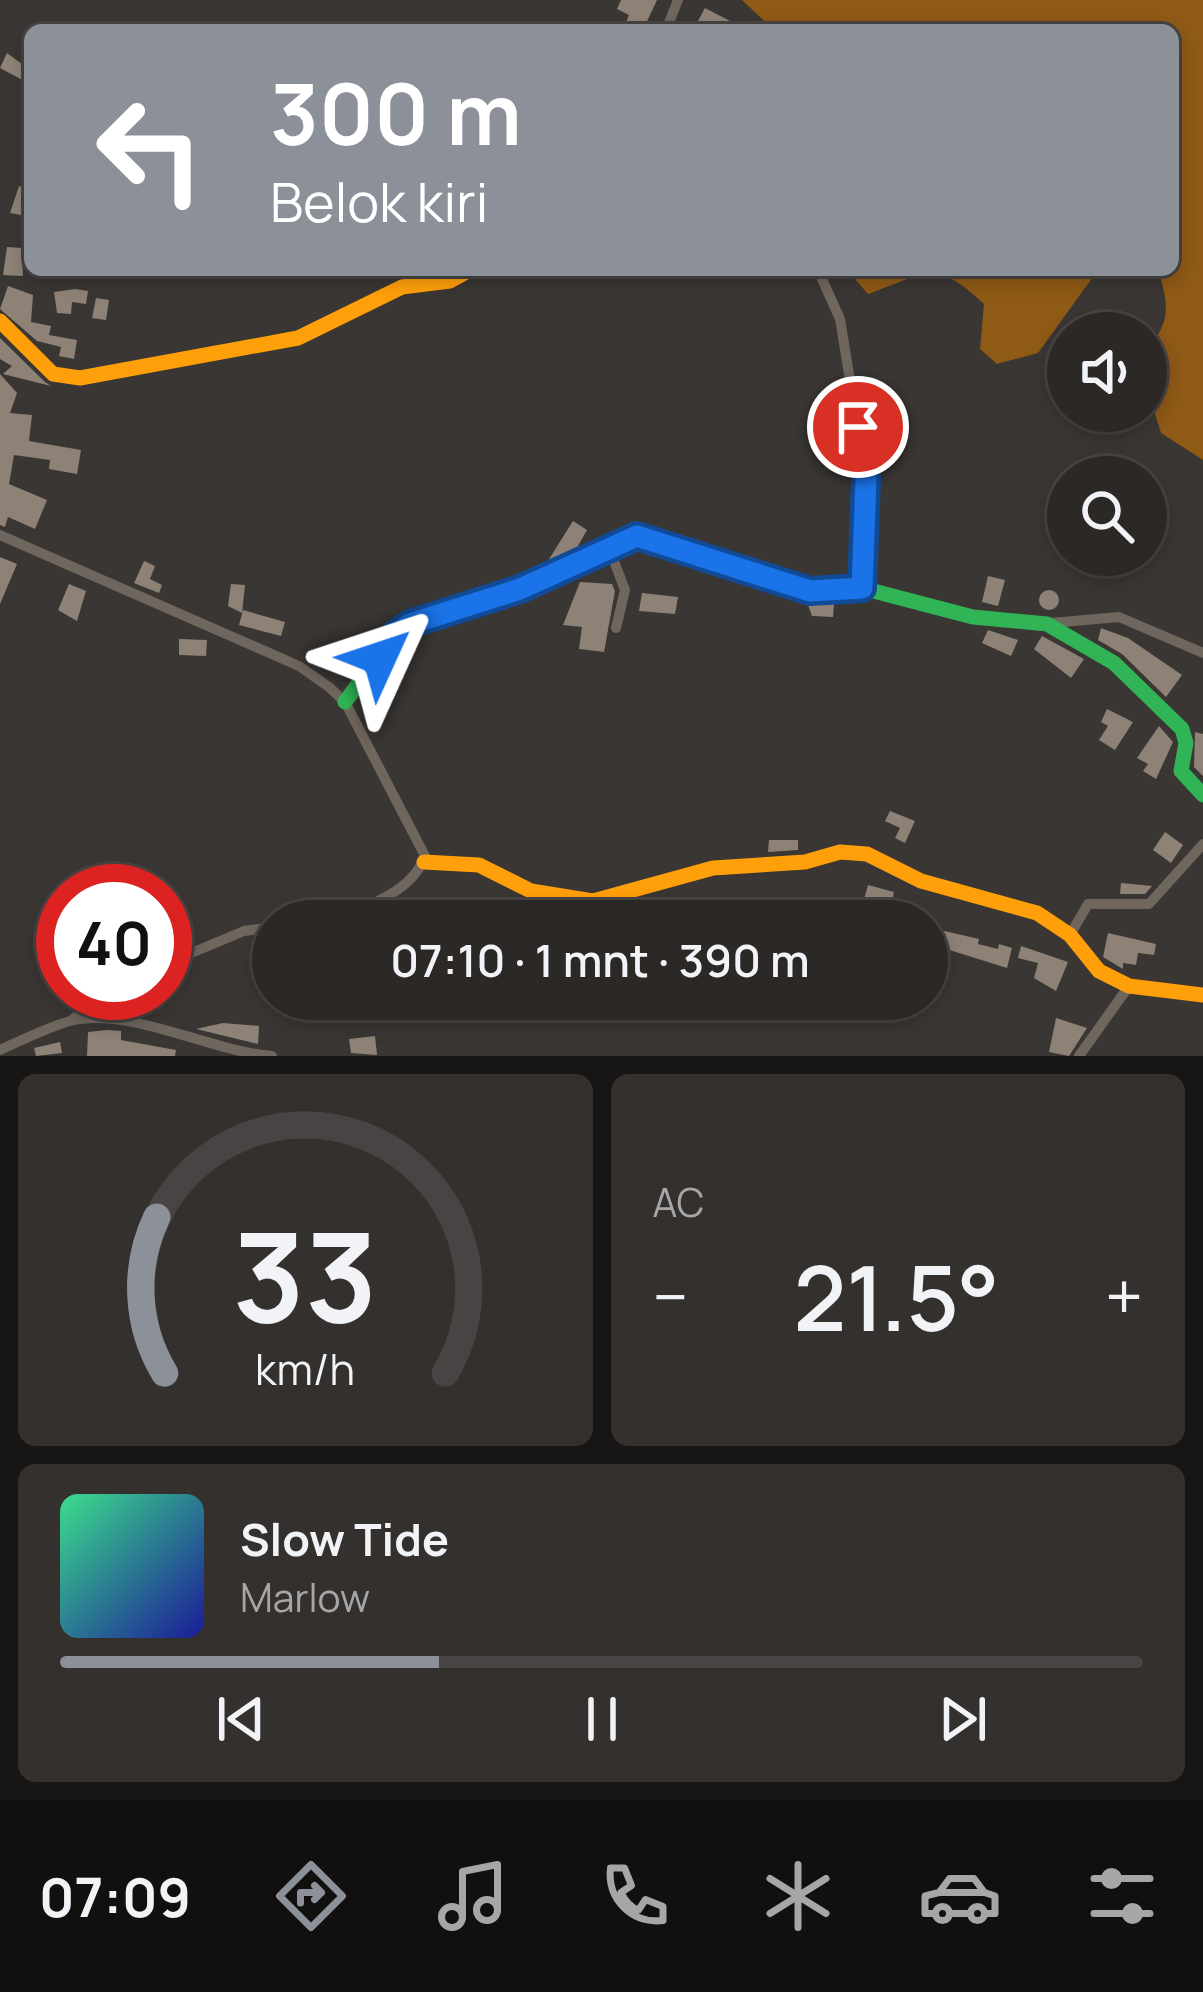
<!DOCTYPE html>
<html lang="id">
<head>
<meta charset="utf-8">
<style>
  :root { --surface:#2b2826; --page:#33302e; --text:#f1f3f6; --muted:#a6a6a7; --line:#474443; --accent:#8c9099 }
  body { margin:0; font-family:Manrope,sans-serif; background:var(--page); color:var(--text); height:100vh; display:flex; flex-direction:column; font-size:45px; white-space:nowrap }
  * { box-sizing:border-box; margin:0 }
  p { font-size:39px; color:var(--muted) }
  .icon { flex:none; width:66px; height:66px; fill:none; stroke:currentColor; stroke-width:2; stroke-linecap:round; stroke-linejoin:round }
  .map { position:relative; height:1056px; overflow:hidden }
  .drawer { display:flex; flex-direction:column; gap:18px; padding:18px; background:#181615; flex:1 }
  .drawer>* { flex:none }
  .banner { position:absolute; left:24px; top:24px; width:1155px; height:252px; border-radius:18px; box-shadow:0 6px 18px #0003,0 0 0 3px var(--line); background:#8c9099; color:#fff; overflow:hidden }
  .buttons { position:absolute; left:1047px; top:312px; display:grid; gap:24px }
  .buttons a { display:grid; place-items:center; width:120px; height:120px; border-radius:50%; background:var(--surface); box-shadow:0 6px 18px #0003,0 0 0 3px var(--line); font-size:60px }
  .speed { position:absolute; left:36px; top:864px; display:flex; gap:24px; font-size:60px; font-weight:700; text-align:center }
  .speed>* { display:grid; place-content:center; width:156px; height:156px; border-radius:50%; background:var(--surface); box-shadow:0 6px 18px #0003,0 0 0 3px var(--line); line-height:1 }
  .speed .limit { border:18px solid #d22; background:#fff; color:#111 }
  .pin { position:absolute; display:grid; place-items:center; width:102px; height:102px; color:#fff; margin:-51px; border:6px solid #fff; border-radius:50%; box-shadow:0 3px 12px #0007 }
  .me { position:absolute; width:132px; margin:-66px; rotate:48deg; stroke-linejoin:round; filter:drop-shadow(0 0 9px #0008) }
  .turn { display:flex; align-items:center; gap:42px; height:252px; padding:0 48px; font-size:54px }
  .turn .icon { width:156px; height:156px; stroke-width:2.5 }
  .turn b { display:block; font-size:84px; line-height:102px }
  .big { font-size:90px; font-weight:600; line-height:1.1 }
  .drawer .tile { flex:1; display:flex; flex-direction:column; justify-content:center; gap:18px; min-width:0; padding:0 42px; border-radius:18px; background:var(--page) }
  .drawer .dial { align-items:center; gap:0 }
  .dial svg { height:312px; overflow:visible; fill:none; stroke:var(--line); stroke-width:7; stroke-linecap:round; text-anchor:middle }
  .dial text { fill:var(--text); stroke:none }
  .song { display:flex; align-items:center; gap:36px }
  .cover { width:144px; height:144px; border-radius:18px; background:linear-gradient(135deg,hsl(150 70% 55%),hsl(240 70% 35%)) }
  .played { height:12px; border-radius:6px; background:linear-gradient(90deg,var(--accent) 35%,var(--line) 35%) }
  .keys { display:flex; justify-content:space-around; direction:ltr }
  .heat { display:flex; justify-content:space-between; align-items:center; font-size:66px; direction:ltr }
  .drawer .tiles { flex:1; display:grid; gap:18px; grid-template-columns:1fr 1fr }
  .tile:last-child { grid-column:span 2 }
  .trip { position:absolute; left:252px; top:900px; width:696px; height:120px; border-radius:60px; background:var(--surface); box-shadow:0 6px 18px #0003,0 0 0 3px var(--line); font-weight:600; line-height:120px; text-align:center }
  .menu { display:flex; height:192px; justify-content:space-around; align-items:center; background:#11100f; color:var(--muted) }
  .menu .icon { width:84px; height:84px }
  .menu .on { color:var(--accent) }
  .menu b { font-size:54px; color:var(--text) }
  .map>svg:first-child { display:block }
  .forest { fill:#8f5916 }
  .building { fill:#8e8277 }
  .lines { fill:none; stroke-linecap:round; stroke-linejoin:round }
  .street { stroke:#6f665e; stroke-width:10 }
  .fast { stroke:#30b455; stroke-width:15 }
  .slow { stroke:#ff9f0a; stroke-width:15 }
  .route-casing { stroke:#114b97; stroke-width:30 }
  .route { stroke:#1a73e8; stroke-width:21 }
</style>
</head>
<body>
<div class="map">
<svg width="1203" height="1056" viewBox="0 0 1203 1056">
  <rect width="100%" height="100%" fill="#393633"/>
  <path class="forest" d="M742 0H1203V460L1161 433C1156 414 1146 393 1147 374 1149 324 1180 335 1158 270H1173V30H774Z
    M847 270H1098L1038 353 997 364 980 349 984 304C934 257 927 273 868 294Z"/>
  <path class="building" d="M621 0H657L643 30 626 22 629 15 617 9Z
    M705 8 730 21 726 30H693Z
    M7 53 30 70V84L0 68Z
    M19 186 30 189 26 216 10 213Z
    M7 247 22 248 23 276 3 275Z
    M8 286 33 295 31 322 51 326 49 335 77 340 74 359 59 356 61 347 37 341 0 309Z
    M75 289 88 291 86 304 72 302 71 314 57 313 54 292Z
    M96 298 109 300 106 320 92 318Z
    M0 338 45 382 51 386 3 374 12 366 0 359Z
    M0 374 17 393 10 413 32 415 29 441 81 450 77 474 49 469 50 460 14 455 9 484 47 500 35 529 8 517 5 527 0 525Z
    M573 521 587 530 574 553 546 564Z
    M0 557 17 564 0 604Z
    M144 561 155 566 150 579 162 585 159 593 134 583Z
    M988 576 1005 580 998 606 982 602Z
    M580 582 612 584 615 591 604 652 579 649 582 627 563 625Z
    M69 584 86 591 77 621 58 610Z
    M231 584 245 585 242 613 228 606Z
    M1039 600a10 10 0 1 1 20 0a10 10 0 1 1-20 0Z
    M642 593 678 597 675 614 639 611Z
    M807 602 834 604 833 617 812 616Z
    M243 610 285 622 281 636 239 625Z
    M1101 628 1128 638 1182 675 1166 697 1122 654 1098 640Z
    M988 630 1018 640 1011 656 982 643Z
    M1042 636 1084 659 1071 678 1034 649Z
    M179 639 207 640 206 656 179 655Z
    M1107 709 1133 722 1115 750 1099 740 1108 726 1101 722Z
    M1159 726 1173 742 1156 779 1143 771 1148 764 1137 758Z
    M1195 732 1203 734V776L1194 767Z
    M890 811 915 821 905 843 895 838 900 828 885 821Z
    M1165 832 1183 845 1171 863 1153 850Z
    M769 840H798V850L768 852Z
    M1121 883 1142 885 1152 886 1145 894H1120Z
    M868 885 894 892 890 910 863 903Z
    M804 898 834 906 830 921H792Z
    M927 927 979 939 978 944 998 949 999 944 1012 948 1007 968 927 943Z
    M1108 933 1156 944 1154 955 1138 953 1136 965 1123 963V969L1103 957Z
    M1021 946 1068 962 1056 991 1034 978 1038 963 1018 958Z
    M1056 1018 1087 1028 1069 1056 1049 1052Z
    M223 1023 259 1026 258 1044 196 1029Z
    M107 1030 121 1031V1040L176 1050 175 1056H87L88 1032Z
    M375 1036 377 1055 351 1053 349 1039Z
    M60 1042 62 1053 36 1056 34 1048Z"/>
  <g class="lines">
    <path class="street" d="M666 30 678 0
      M818 270 840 319 866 478 862 588
      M0 535 299 666 329 687 345 702 425 856C410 898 352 912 314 921
      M609 548 625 590 616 628
      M1051 623 1119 617 1203 653
      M1070 935 1088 904H1149L1203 844
      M165 964 244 931 273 927
      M73 1019 102 993
      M0 1050C22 1040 46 1028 70 1021 129 1006 208 1051 272 1056
      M1079 1056 1129 986"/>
    <path class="fast" d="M345 702 394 635 410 624 520 589 644 535 810 591 862 588 973 617 1047 624 1114 663 1182 729 1186 743 1181 771 1203 795"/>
    <path class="slow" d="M0 321 53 374 80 378 298 338 402 287 450 281 470 270
      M424 862 479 865 531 891 593 901 713 868 805 862 840 852 867 854 921 881 1037 913 1070 935 1099 971 1129 986 1203 995"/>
  </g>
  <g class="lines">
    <g class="route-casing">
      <path id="route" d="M380 658 394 635 410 624 520 589 637 536 810 591 862 588 866 478 858 427"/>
    </g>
    <use href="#route" class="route"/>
  </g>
</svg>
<div class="buttons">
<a><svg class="icon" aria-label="sound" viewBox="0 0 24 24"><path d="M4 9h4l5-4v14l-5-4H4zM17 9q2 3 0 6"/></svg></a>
<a><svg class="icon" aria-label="search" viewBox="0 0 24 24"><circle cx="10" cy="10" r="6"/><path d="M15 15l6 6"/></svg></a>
</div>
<div class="speed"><div class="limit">40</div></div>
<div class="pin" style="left:858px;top:427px;background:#d93025"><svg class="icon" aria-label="arrive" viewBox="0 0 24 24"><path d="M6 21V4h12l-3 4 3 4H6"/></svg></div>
<svg class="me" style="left:380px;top:658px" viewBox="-20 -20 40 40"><path d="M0-17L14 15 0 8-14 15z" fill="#1a73e8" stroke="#fff" stroke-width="4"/></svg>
<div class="trip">07:10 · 1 mnt · 390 m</div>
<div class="banner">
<div class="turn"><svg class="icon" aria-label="left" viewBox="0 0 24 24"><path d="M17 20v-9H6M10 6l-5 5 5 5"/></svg><div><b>300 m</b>Belok kiri</div></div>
</div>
</div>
<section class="drawer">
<div class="tiles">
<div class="tile dial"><svg viewBox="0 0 100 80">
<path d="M14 69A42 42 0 1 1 86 69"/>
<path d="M14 69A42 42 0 0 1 12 29" stroke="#8c9099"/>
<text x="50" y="56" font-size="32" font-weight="700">33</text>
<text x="50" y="72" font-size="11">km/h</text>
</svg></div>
<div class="tile"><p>AC</p>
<div class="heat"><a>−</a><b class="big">21.5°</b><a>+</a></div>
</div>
<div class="tile">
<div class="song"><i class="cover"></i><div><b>Slow Tide</b><p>Marlow</p></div></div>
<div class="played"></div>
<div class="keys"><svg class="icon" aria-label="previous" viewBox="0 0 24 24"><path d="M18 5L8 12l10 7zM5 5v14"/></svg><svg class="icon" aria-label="pause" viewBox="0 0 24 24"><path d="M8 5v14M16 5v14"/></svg><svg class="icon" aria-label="next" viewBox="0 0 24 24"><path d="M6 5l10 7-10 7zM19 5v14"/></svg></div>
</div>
</div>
</section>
<nav class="menu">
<b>07:09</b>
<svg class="icon on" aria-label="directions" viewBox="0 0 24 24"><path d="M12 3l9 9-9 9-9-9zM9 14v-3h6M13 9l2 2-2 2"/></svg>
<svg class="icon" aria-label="music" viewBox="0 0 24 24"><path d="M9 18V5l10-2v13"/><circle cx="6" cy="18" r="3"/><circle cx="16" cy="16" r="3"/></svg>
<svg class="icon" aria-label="phone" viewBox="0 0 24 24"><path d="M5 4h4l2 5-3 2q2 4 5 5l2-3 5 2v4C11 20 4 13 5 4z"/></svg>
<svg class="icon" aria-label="climate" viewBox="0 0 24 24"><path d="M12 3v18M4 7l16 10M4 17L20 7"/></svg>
<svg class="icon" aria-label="car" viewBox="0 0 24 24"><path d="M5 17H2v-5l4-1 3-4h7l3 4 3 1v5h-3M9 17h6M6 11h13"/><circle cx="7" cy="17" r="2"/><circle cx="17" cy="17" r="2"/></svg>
<svg class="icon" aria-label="filters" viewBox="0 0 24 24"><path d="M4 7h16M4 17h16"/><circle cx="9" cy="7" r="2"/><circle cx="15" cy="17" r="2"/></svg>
</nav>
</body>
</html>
